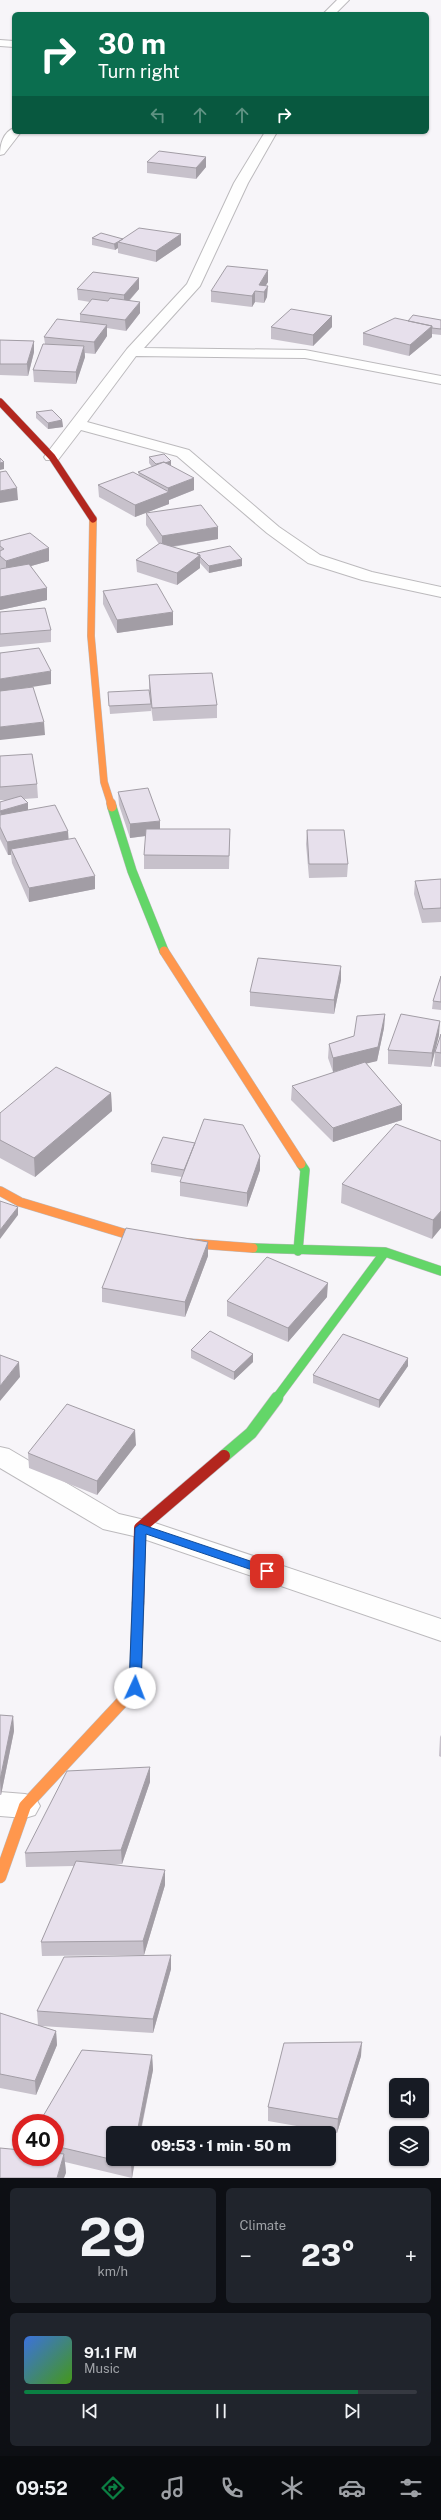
<!DOCTYPE html>
<html lang="en">
<head>
<meta charset="utf-8">
<style>
  :root { --surface:#171b24; --page:#20242c; --text:#f1f3f6; --muted:#9ea1a6; --line:#363941; --accent:#0b8043 }
  body { margin:0; font-family:"Public Sans",sans-serif; background:var(--page); color:var(--text); height:100vh; display:flex; flex-direction:column; font-size:15px; white-space:nowrap }
  * { box-sizing:border-box; margin:0 }
  p { font-size:13px; color:var(--muted) }
  .icon { flex:none; width:22px; height:22px; fill:none; stroke:currentColor; stroke-width:2; stroke-linecap:round; stroke-linejoin:round }
  .map { position:relative; height:2178px; overflow:hidden }
  .panel { display:flex; flex-direction:column; gap:10px; padding:10px; background:#0d0f14; flex:1 }
  .panel>* { flex:none }
  .guide { position:absolute; left:12px; top:12px; width:417px; height:122px; border-radius:6px; box-shadow:0 1px 3px #0004; background:#0b6e4f; color:#fff; overflow:hidden }
  .controls { position:absolute; left:389px; top:2078px; display:grid; gap:8px }
  .controls a { display:grid; place-items:center; width:40px; height:40px; border-radius:6px; background:var(--surface); box-shadow:0 1px 3px #0004; font-size:20px }
  .speed { position:absolute; left:12px; top:2114px; display:flex; gap:8px; font-size:20px; font-weight:700; text-align:center }
  .speed>* { display:grid; place-content:center; width:52px; height:52px; border-radius:50%; background:var(--surface); box-shadow:0 1px 3px #0004; line-height:1 }
  .speed .limit { border:6px solid #d22; background:#fff; color:#111 }
  .pin { position:absolute; display:grid; place-items:center; width:34px; height:34px; color:#fff; margin:-17px; border-radius:8px; box-shadow:0 2px 6px #0006 }
  .me { position:absolute; width:44px; margin:-22px; rotate:2deg; stroke-linejoin:round; filter:drop-shadow(0 0 3px #0008) }
  .turn { display:flex; align-items:center; gap:14px; height:84px; padding:0 20px; font-size:18px }
  .turn .icon { width:52px; height:52px; stroke-width:2.5 }
  .turn b { display:block; font-size:28px; line-height:34px }
  .lanes { display:flex; align-items:center; height:38px; padding:0 20px; background:#0003; justify-content:center; gap:20px; direction:ltr }
  .lanes .off { opacity:.35 }
  .big { font-size:30px; font-weight:800; line-height:1.1 }
  .panel .widget { flex:1; display:flex; flex-direction:column; justify-content:center; gap:6px; min-width:0; padding:0 14px; border-radius:6px; background:var(--page) }
  .panel .dial { align-items:center; gap:0 }
  .dial b { font-size:52px; line-height:1 }
  .song { display:flex; align-items:center; gap:12px }
  .cover { width:48px; height:48px; border-radius:6px; background:linear-gradient(135deg,hsl(220 70% 55%),hsl(100 70% 35%)) }
  .played { height:4px; border-radius:2px; background:linear-gradient(90deg,var(--accent) 85%,var(--line) 85%) }
  .keys { display:flex; justify-content:space-around; direction:ltr }
  .heat { display:flex; justify-content:space-between; align-items:center; font-size:22px; direction:ltr }
  .panel .tiles { flex:1; display:grid; gap:10px; grid-template-columns:1fr 1fr }
  .widget:last-child { grid-column:span 2 }
  .trip { position:absolute; left:106px; top:2126px; width:230px; height:40px; border-radius:6px; background:var(--surface); box-shadow:0 1px 3px #0004; font-weight:800; line-height:40px; text-align:center }
  .tabs { display:flex; height:64px; justify-content:space-around; align-items:center; background:#090b0e; color:var(--muted) }
  .tabs .icon { width:28px; height:28px }
  .tabs .selected { color:var(--accent) }
  .tabs b { font-size:18px; color:var(--text) }
  .map>svg:first-child { display:block }
  .lines { fill:none; stroke-linecap:round; stroke-linejoin:round }
  .street-casing { stroke:#bcbabd; stroke-width:2 }
  .fast-far1-casing { stroke:#bcbabd; stroke-width:10 }
  .fast-casing { stroke:#bcbabd; stroke-width:13 }
  .slow-far2-casing { stroke:#bcbabd; stroke-width:8 }
  .slow-far1-casing { stroke:#bcbabd; stroke-width:10 }
  .slow-casing { stroke:#bcbabd; stroke-width:13 }
  .jam-far1-casing { stroke:#bcbabd; stroke-width:8 }
  .jam-casing { stroke:#bcbabd; stroke-width:13 }
  .street { fill:#fefefe; fill-rule:evenodd }
  .fast-far1 { stroke:#63d668; stroke-width:9 }
  .fast { stroke:#63d668; stroke-width:12 }
  .slow-far2 { stroke:#ff974d; stroke-width:7 }
  .slow-far1 { stroke:#ff974d; stroke-width:9 }
  .slow { stroke:#ff974d; stroke-width:12 }
  .jam-far1 { stroke:#b3261e; stroke-width:7 }
  .jam { stroke:#b3261e; stroke-width:12 }
  .wall { fill:#c7c1cb }
  .shaded-wall { fill:#a29da5 }
  .building { fill:#e7e0ec; stroke:#a29da5 }
  .route { fill:#1a73e8; stroke:#114b97 }
</style>
</head>
<body>
<div class="map">
<svg width="441" height="2178" viewBox="0 0 441 2178">
  <rect width="100%" height="100%" fill="#f7f5f9"/>
  <g class="lines">
    <g class="street-casing">
      <path id="street" d="M337 0H349L335 14H323Z
        M0 40 14 41V47L0 46Z
        M14 128V132H21L4 154 0 155C0 145 3 132 14 128Z
        M265 132H277L248 183 200 286 144 348 305 350 441 376V384L305 358 136 356 87 422 189 450 279 527 320 555 372 572 441 587V597L362 580 308 563 267 533 177 456 81 430 58 460H46L44 457 127 349 187 284 234 183Z
        M0 1447 9 1449 119 1514 149 1521 441 1619V1641L138 1537 103 1529 0 1468Z
        M0 1792 25 1794 35 1797 40 1806 35 1815 25 1818 0 1816Z"/>
    </g>
    <g class="fast-far1-casing">
      <path id="fast-far1" d="M112 807 132 871 164 951
        M253 1248 385 1252 441 1271
        M298 1251 305 1170 301 1164
        M276 1399 385 1252"/>
    </g>
    <g class="fast-casing">
      <path id="fast" d="M224 1456 251 1433 277 1398"/>
    </g>
    <g class="slow-far2-casing">
      <path id="slow-far2" d="M93 519 91 636 104 782 111 804"/>
    </g>
    <g class="slow-far1-casing">
      <path id="slow-far1" d="M111 803 112 807
        M164 951 301 1164
        M0 1191 20 1202 146 1240 253 1248"/>
    </g>
    <g class="slow-casing">
      <path id="slow" d="M0 1877 25 1806 135 1688 138 1603"/>
    </g>
    <g class="jam-far1-casing">
      <path id="jam-far1" d="M0 402 52 457 93 519"/>
    </g>
    <g class="jam-casing">
      <path id="jam" d="M138 1603 140 1528 224 1456"/>
    </g>
    <use href="#street" class="street"/>
    <use href="#fast-far1" class="fast-far1"/>
    <use href="#fast" class="fast"/>
    <use href="#slow-far2" class="slow-far2"/>
    <use href="#slow-far1" class="slow-far1"/>
    <use href="#slow" class="slow"/>
    <use href="#jam-far1" class="jam-far1"/>
    <use href="#jam" class="jam"/>
  </g>
  <path class="wall" d="M206 157V167L196 179 147 173V162Z
    M181 234V245L156 262 118 253V248L115 250 92 245V238L123 239Z
    M139 278V289L130 300 140 313 126 331 107 328V336L95 354 85 353V357L76 384 34 382 33 370 45 344 44 337 80 322V314L90 302 78 300 77 289Z
    M268 282 265 286 267 297 264 303 255 302 252 307 211 302V291Z
    M441 320V335L432 334V337L409 356 363 345V333Z
    M271 327H332L313 346 271 339Z
    M0 340 34 341V352L28 376 0 375Z
    M36 412 62 420 63 427 48 429 36 418Z
    M149 457 171 461V466L194 490 169 500V504L135 517 99 497 98 485 139 475 138 472 152 467 149 463Z
    M146 513 218 539 173 547 197 554V553L242 566 209 573 200 563V568L177 585 137 572 136 560 159 544 146 525Z
    M0 541 49 561 31 566 47 600 0 610V569H1L0 568Z
    M103 591 173 625 117 633 103 604Z
    M0 612 51 630V642L0 647Z
    M149 675 217 705V718L153 721 151 707V711L110 714 108 692 150 698 149 688Z
    M0 756 37 784 38 798 24 799 28 810 68 831V839L95 889 29 902 12 863 11 855H8L0 839V802L6 800H0Z
    M118 792 160 829H230L229 869H144V855L146 836 130 838 119 805Z
    M307 830 348 864 347 877 309 878 306 844Z
    M441 879V922L422 923 414 894 415 881Z
    M441 976V1010L432 1009 433 1001Z
    M341 980 334 1014 250 1006V992Z
    M385 1014 384 1028 377 1061 366 1063 402 1105V1120L333 1142 291 1100 292 1086 348 1068 333 1072 328 1058 329 1044 354 1036Z
    M441 1034V1067L434 1066 435 1052Z
    M439 1035 431 1067 388 1064V1050Z
    M111 1093 112 1111 35 1177 0 1158V1113Z
    M441 1141 432 1239 341 1203 342 1184Z
    M260 1156V1170L247 1207 180 1196V1182L182 1177 151 1172V1164Z
    M208 1256 185 1317 102 1302V1288Z
    M327 1297 288 1342 227 1316V1301Z
    M191 1350 253 1354V1362L234 1380 191 1358Z
    M408 1366 379 1408 313 1383V1375Z
    M136 1445 97 1495 29 1468 28 1453Z
    M0 1715 13 1716 14 1731 1 1795H0Z
    M441 1735V1757L439 1756 440 1737Z
    M150 1767V1782L122 1864 112 1865 165 1885 144 1955 42 1956 41 1942 74 1866 26 1867 25 1853Z
    M171 1955V1969L153 2033 41 2026 56 2031 57 2045 36 2095 0 2088V2013L38 2025 37 2011Z
    M152 2055 153 2070 132 2178 65 2162 66 2173 55 2157V2123Z
    M361 2056 337 2133 268 2121V2107Z"/>
  <path class="shaded-wall" d="M206 157V167L196 179V168Z
    M181 234V245L156 262V251Z
    M118 242V248L115 250 114 244Z
    M268 270V282L262 292 259 285Z
    M139 278V289L124 306V295Z
    M268 286 267 297 264 303V292Z
    M255 291V302L252 307V296Z
    M140 302V313L126 331 125 320Z
    M332 316V327L313 346V335Z
    M107 325V336L95 354 94 342Z
    M432 326V337L409 356 410 345Z
    M34 341V352L28 376 27 364Z
    M84 346 85 357 76 384V372Z
    M62 420 63 427 48 429V423Z
    M171 461V468L156 471V464Z
    M4 462V469L0 470V463Z
    M194 478V490L169 500V504L135 517V505L168 492V488Z
    M17 488 18 500 0 503V491Z
    M218 527V539L162 548V536Z
    M49 548V561L6 573V561Z
    M200 555V568L177 585V573Z
    M242 559V566L209 573V566Z
    M47 588V600L0 610V597Z
    M173 612V625L117 633V620Z
    M51 671V684L0 692V679Z
    M44 722 45 735 0 740V727Z
    M28 803V810L1 818 0 811Z
    M160 821V834L130 838V824Z
    M68 831 69 844 11 849V855H8L7 842Z
    M95 876V889L29 902V888Z
    M341 966V980L334 1014V1000Z
    M385 1014 384 1028 377 1061 333 1072V1058Z
    M440 1021 439 1035 431 1067 432 1053Z
    M111 1093 112 1111 35 1177 34 1158Z
    M402 1105V1120L333 1142V1128Z
    M260 1156V1170L247 1207V1193Z
    M18 1207V1215L0 1239V1230Z
    M441 1211V1228L432 1239 433 1220Z
    M208 1242V1256L185 1317V1302Z
    M328 1283 327 1297 288 1342V1328Z
    M253 1354V1362L234 1380V1372Z
    M408 1358V1366L379 1408V1400Z
    M19 1362 20 1377 0 1401V1386Z
    M135 1430 136 1445 97 1495V1481Z
    M13 1716 14 1731 1 1795 0 1780Z
    M150 1767V1782L122 1864 121 1850Z
    M165 1870V1885L144 1955 143 1941Z
    M171 1955V1969L153 2033V2019Z
    M56 2031 57 2045 36 2095 35 2081Z
    M362 2042 361 2056 337 2133 338 2119Z
    M152 2055 153 2070 140 2133H137Z
    M64 2154 66 2173 64 2178H57Z
    M132 2159H135L132 2178 131 2164Z"/>
  <path class="building" d="M159 151 206 157 196 168 147 162Z
    M139 228 181 234 156 251 118 242Z
    M101 233 123 239 114 244 92 238Z
    M227 266 268 270 259 285 268 286 264 292 255 291 252 296 211 291Z
    M93 272 139 278 124 295 77 289Z
    M110 298 140 302 125 320 80 314 92 299 108 301Z
    M291 309 332 316 313 335 271 327Z
    M413 315 441 320V329L432 328V326L408 321Z
    M395 318 432 326 410 345 363 333Z
    M57 319 107 325 94 342 44 337Z
    M0 340 34 341 27 364H0Z
    M43 344 84 346 76 372 33 370Z
    M52 410 62 420 48 423 36 412Z
    M164 454 171 461 165 463 164 462 156 464 149 457Z
    M0 458 4 462 0 463Z
    M164 462 194 478 168 488 138 472Z
    M6 471 17 488 0 491V472Z
    M133 472 169 492 135 505 98 485Z
    M201 505 218 527 162 536 146 513Z
    M30 533 49 548 6 561 0 556V551L4 549 0 546V541Z
    M160 543 200 555 177 573 136 560Z
    M230 546 242 559 209 566 200 557V555H198L197 553Z
    M29 564 47 588 0 597V569Z
    M157 584 173 612 117 620 103 591Z
    M45 608 51 630 0 634V612Z
    M39 648 51 671 0 679V653Z
    M212 673 217 705 152 708 149 675Z
    M33 687 44 722 0 727V691Z
    M149 690 151 704 109 706 108 692Z
    M32 754 37 784 0 787V756Z
    M148 788 160 821 130 824 118 792Z
    M21 796 28 803 0 811V802Z
    M55 805 68 831 7 842 0 827V815Z
    M146 829H230L229 856 144 855Z
    M307 830H344L348 864H309Z
    M75 838 95 876 29 888 11 849Z
    M441 879V908L423 909 415 881Z
    M258 958 341 966 334 1000 250 992Z
    M441 976V1002L433 1001Z
    M385 1014 378 1047 333 1058 329 1044 354 1036 357 1016Z
    M401 1014 440 1021 432 1053 388 1050Z
    M441 1034V1053L435 1052Z
    M365 1062 402 1105 333 1128 292 1086Z
    M56 1067 111 1093 34 1158 0 1140V1113Z
    M204 1119 243 1125 260 1156 247 1193 180 1182Z
    M396 1124 441 1141V1211L433 1220 342 1184Z
    M163 1137 195 1143 184 1170 151 1164Z
    M0 1201 18 1207 0 1230Z
    M126 1228 208 1242 185 1302 102 1288Z
    M267 1257 328 1283 288 1328 227 1301Z
    M210 1331 253 1354 234 1372 191 1350Z
    M343 1334 408 1358 379 1400 313 1375Z
    M0 1355 19 1362 0 1386Z
    M67 1404 135 1430 97 1481 28 1453Z
    M0 1715 13 1716 0 1780Z
    M150 1767 121 1850 25 1853 67 1771Z
    M76 1861 165 1870 143 1941 41 1942Z
    M171 1955 153 2019 37 2011 64 1957Z
    M0 2013 56 2031 35 2081 0 2074Z
    M362 2042 338 2119 268 2107 284 2043Z
    M82 2050 152 2055 137 2133H113V2159H132L131 2164 55 2146V2123H39Z
    M0 2148 21 2150V2157H55V2153L64 2154 57 2178H0Z"/>
  <path class="route" d="M140 1524 271 1568 273 1571 267 1575 146 1534 141 1688 135 1692 129 1688 135 1528Z"/>
</svg>
<div class="controls">
<a><svg class="icon" aria-label="sound" viewBox="0 0 24 24"><path d="M4 9h4l5-4v14l-5-4H4zM17 9q2 3 0 6"/></svg></a>
<a><svg class="icon" aria-label="layers" viewBox="0 0 24 24"><path d="M12 4l9 5-9 5-9-5zM3 14l9 5 9-5"/></svg></a>
</div>
<div class="speed"><div class="limit">40</div></div>
<div class="pin" style="left:267px;top:1571px;background:#d93025"><svg class="icon" aria-label="arrive" viewBox="0 0 24 24"><path d="M6 21V4h12l-3 4 3 4H6"/></svg></div>
<svg class="me" style="left:135px;top:1688px" viewBox="-20 -20 40 40"><circle r="19" fill="#fff"/><path d="M0-13L10 11 0 6-10 11z" fill="#1a73e8"/></svg>
<div class="trip">09:53 · 1 min · 50 m</div>
<div class="guide">
<div class="turn"><svg class="icon" aria-label="right" viewBox="0 0 24 24"><path d="M7 20v-9h11M14 6l5 5-5 5"/></svg><div><b>30 m</b>Turn right</div></div>
<div class="lanes"><svg class="icon off" aria-label="left" viewBox="0 0 24 24"><path d="M17 20v-9H6M10 6l-5 5 5 5"/></svg><svg class="icon off" aria-label="ahead" viewBox="0 0 24 24"><path d="M12 20V5M6 11l6-6 6 6"/></svg><svg class="icon off" aria-label="ahead" viewBox="0 0 24 24"><path d="M12 20V5M6 11l6-6 6 6"/></svg><svg class="icon" aria-label="right" viewBox="0 0 24 24"><path d="M7 20v-9h11M14 6l5 5-5 5"/></svg></div>
</div>
</div>
<section class="panel">
<div class="tiles">
<div class="widget dial"><b>29</b><p>km/h</p></div>
<div class="widget"><p>Climate</p>
<div class="heat"><a>−</a><b class="big">23°</b><a>+</a></div>
</div>
<div class="widget">
<div class="song"><i class="cover"></i><div><b>91.1 FM</b><p>Music</p></div></div>
<div class="played"></div>
<div class="keys"><svg class="icon" aria-label="previous" viewBox="0 0 24 24"><path d="M18 5L8 12l10 7zM5 5v14"/></svg><svg class="icon" aria-label="pause" viewBox="0 0 24 24"><path d="M8 5v14M16 5v14"/></svg><svg class="icon" aria-label="next" viewBox="0 0 24 24"><path d="M6 5l10 7-10 7zM19 5v14"/></svg></div>
</div>
</div>
</section>
<nav class="tabs">
<b>09:52</b>
<svg class="icon selected" aria-label="directions" viewBox="0 0 24 24"><path d="M12 3l9 9-9 9-9-9zM9 14v-3h6M13 9l2 2-2 2"/></svg>
<svg class="icon" aria-label="music" viewBox="0 0 24 24"><path d="M9 18V5l10-2v13"/><circle cx="6" cy="18" r="3"/><circle cx="16" cy="16" r="3"/></svg>
<svg class="icon" aria-label="phone" viewBox="0 0 24 24"><path d="M5 4h4l2 5-3 2q2 4 5 5l2-3 5 2v4C11 20 4 13 5 4z"/></svg>
<svg class="icon" aria-label="climate" viewBox="0 0 24 24"><path d="M12 3v18M4 7l16 10M4 17L20 7"/></svg>
<svg class="icon" aria-label="car" viewBox="0 0 24 24"><path d="M5 17H2v-5l4-1 3-4h7l3 4 3 1v5h-3M9 17h6M6 11h13"/><circle cx="7" cy="17" r="2"/><circle cx="17" cy="17" r="2"/></svg>
<svg class="icon" aria-label="filters" viewBox="0 0 24 24"><path d="M4 7h16M4 17h16"/><circle cx="9" cy="7" r="2"/><circle cx="15" cy="17" r="2"/></svg>
</nav>
</body>
</html>
